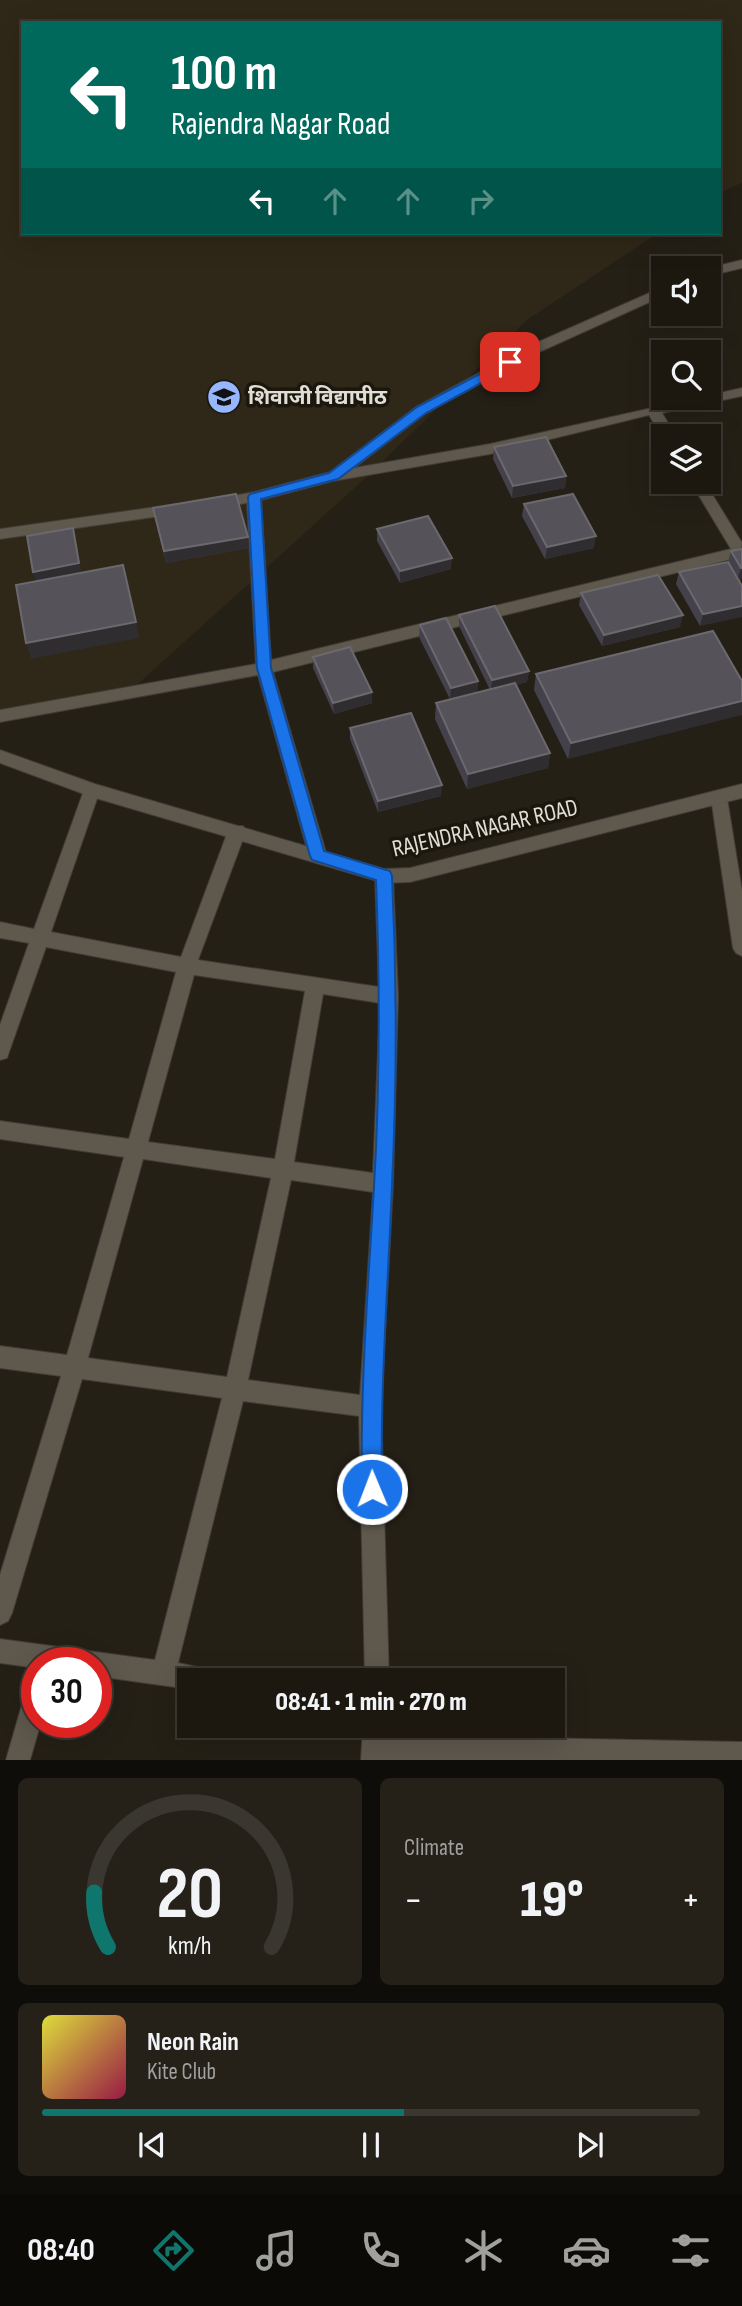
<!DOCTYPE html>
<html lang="en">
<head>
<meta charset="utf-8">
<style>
  :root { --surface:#1c1810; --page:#252119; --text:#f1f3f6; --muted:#a0a09f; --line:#3a3730; --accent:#0f766e }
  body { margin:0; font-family:"Sofia Sans Condensed","Noto Sans Devanagari",sans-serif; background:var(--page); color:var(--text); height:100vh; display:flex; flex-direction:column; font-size:26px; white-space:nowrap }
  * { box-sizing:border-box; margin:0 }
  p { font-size:23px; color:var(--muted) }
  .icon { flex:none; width:38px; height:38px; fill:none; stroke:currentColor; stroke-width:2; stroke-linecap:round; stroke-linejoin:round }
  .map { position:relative; height:1760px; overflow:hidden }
  .side { display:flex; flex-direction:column; gap:18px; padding:18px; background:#0f0d09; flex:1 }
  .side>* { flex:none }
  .guide { position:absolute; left:21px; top:21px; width:700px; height:214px; border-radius:0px; box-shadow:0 7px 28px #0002,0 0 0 2px var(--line); background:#00695c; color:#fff; overflow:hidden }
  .buttons { position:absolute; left:651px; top:256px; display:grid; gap:14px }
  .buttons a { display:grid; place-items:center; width:70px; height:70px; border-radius:0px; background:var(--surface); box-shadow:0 7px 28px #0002,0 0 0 2px var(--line); font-size:35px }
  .speed { position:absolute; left:21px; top:1647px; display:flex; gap:14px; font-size:35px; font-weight:700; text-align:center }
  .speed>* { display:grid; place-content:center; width:91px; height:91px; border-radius:50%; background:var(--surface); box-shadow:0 7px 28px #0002,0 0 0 2px var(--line); line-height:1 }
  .speed .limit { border:10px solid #d22; background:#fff; color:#111 }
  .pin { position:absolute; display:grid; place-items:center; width:60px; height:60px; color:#fff; margin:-30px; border-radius:14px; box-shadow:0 4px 10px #0006 }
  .me { position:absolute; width:77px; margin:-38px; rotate:359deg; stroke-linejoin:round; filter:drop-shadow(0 0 5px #0008) }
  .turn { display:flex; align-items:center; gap:24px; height:147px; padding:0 35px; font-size:32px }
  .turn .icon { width:91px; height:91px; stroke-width:2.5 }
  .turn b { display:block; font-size:49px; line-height:60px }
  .lanes { display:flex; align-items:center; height:66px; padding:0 35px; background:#0003; justify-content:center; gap:35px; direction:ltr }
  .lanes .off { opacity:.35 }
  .big { font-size:52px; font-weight:800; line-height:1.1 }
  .side .tile { flex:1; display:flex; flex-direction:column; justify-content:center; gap:10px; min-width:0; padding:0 24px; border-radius:10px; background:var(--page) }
  .side .dial { align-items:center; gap:0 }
  .dial svg { height:182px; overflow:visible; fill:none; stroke:var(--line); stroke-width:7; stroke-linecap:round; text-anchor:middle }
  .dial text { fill:var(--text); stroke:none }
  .song { display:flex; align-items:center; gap:21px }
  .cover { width:84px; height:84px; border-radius:10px; background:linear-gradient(135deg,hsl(60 70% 55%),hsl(340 70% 35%)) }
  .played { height:7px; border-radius:4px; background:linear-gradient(90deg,var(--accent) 55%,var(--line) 55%) }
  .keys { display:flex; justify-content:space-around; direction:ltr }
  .heat { display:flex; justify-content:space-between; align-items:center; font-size:38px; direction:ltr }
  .side .tiles { flex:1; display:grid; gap:18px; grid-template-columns:1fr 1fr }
  .tile:last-child { grid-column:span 2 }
  .trip { position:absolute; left:177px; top:1668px; width:388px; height:70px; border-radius:0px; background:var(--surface); box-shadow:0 7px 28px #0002,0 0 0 2px var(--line); font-weight:800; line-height:70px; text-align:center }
  .tab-bar { display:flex; height:112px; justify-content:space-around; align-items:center; background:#0b0a06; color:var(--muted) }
  .tab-bar .icon { width:49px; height:49px }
  .tab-bar .on { color:var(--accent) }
  .tab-bar b { font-size:32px; color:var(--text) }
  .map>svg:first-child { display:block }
  .built { fill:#2f2717 }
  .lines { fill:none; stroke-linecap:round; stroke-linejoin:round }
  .street-casing { stroke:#413c36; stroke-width:2 }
  .secondary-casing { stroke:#413c36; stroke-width:2 }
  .street { fill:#5e584d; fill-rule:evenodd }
  .secondary { fill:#5e584d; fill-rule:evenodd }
  .wall { fill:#44414c }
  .shaded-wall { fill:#302d30 }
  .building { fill:#55525a; stroke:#6b686e; stroke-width:2 }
  .route { fill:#1a73e8; stroke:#114b97; stroke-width:2 }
  .labels { text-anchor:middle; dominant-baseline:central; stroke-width:7; stroke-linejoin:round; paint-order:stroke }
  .far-poi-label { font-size:21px; font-weight:bold; fill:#e1ded7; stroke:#1c170d; text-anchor:start }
  .street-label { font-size:24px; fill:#e1ded7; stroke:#1c170d }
</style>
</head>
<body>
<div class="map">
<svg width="742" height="1760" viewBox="0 0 742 1760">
  <rect width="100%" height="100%" fill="#252016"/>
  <path class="built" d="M0 0H742V183L719 193V23H23V233H658L527 320 370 474 128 693 0 711Z"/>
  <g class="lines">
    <g class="street-casing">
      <path id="street" d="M742 260V268L709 276V268Z
        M663 287V296L537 353 426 413 354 468 490 444 742 388V396L662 413 676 436 663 438 649 415 490 454 333 481 261 500 271 660 731 549 690 481H704L742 543 740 557 273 672 327 856 324 861H312L309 856 258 675 0 722V710L256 664 247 503 215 508 208 503 210 500 254 492 330 472 416 407 527 347Z
        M177 504 184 509 182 513 0 539V529Z
        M92 783 100 790 51 932 181 957 228 831 231 826H243L246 831 198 960 379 987 375 876 378 871H390L393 876 398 996 393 1184 381 1407 389 1680H365L359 1416 243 1401 178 1663 222 1672 226 1680H189V1689L96 1676V1662H37V1668L0 1663V1639L155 1660 222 1398 82 1379 12 1613 8 1621 0 1625V1575L61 1376 0 1368V1346L67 1355 124 1157 0 1139V1121L129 1139 176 972 46 947 9 1052 7 1058 0 1060V1025L29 943 0 938V922L34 929 84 790ZM194 975 305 991 275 1159 148 1142ZM323 994 380 1003 373 1173 294 1162ZM143 1159 271 1178 227 1377 88 1358ZM291 1180 373 1192 360 1395 248 1380Z
        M719 791 727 798 742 891V956L736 953 733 948 711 798Z
        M37 1682V1722H41L30 1760H6L25 1694 28 1685Z
        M363 1726H387V1735L742 1742V1760H361Z"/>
    </g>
    <g class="secondary-casing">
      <path id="secondary" d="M0 750 95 784 384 869 410 868 742 784V798L410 882 384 883 92 797 0 763Z"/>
    </g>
    <use href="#street" class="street"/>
    <use href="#secondary" class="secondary"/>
  </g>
  <path class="wall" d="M494 447 566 476 565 488 512 498 493 459Z
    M524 504 594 548 545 559 522 516Z
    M153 508 249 548 166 563Z
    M377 529 451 569 400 583 377 541Z
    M742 549V579L738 580 700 626 676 584 679 572 728 562 731 551Z
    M581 593 680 627 602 646 579 605Z
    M459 615 529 671 527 682 516 685 550 753 548 768 467 789 435 719 436 703 490 690 459 626Z
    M420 625 478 681 477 692 450 699 419 637Z
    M713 631 568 759 534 690 536 674Z
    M313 657 372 703 334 714 313 668Z
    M350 728 441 796 378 812 350 739Z"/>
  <path class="shaded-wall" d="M566 476 565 488 512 498 513 486Z
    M73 528 82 575 36 583 33 572Z
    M596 536 594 548 545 559 547 547Z
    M248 537 249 548 166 563 164 551Z
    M452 558 451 569 400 583V571Z
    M741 568H742V579L737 580Z
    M742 606V617L700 626 703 614Z
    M683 615 680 627 602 646 604 635Z
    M136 622 139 638 31 659 26 643Z
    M529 671 527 682 491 691 492 680Z
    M478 681 477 692 450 699 451 688Z
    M372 692V703L334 714 333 703Z
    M742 701V715L568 759 571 743Z
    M550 753 548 768 467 789 468 774Z
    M442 785 441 796 378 812V801Z"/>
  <path class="building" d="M546 437 566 476 513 486 494 447Z
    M236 494 248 537 164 551 153 508Z
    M573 494 596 536 547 547 524 504Z
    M428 516 452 558 400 571 377 529Z
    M73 528 79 563 33 572 27 536Z
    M742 549V568H741L731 551Z
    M728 562 742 586V606L703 614 679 572Z
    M123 565 136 622 26 643 16 585Z
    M658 575 683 615 604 635 581 593Z
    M495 606 529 671 492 680 459 615Z
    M446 618 478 681 451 688 420 625Z
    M713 631 742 681V701L571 743 536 674Z
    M350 647 372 692 333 703 313 657Z
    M515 683 550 753 468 774 436 703Z
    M411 713 442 785 378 801 350 728Z"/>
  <path class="route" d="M510 358 516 362 514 365 426 413 338 479 261 499 271 668 324 851 390 871 392 876C397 979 397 1081 392 1185 388 1287 380 1387 382 1489L379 1496 372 1499 365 1496 362 1489C360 1388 368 1288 374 1187 380 1084 380 982 376 880L312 860 310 856 257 668 248 497 250 494 329 473 417 407Z"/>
  <defs>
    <g id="university-disc" transform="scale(1.75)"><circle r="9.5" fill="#96b6fd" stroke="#1c170d"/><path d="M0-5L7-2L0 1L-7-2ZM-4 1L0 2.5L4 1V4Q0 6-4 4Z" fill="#111"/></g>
  </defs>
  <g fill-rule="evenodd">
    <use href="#university-disc" x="224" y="397"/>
  </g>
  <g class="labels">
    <g class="far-poi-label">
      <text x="248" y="397">शिवाजी विद्यापीठ</text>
    </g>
    <g class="street-label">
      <text transform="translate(485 828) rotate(-13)">RAJENDRA NAGAR ROAD</text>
    </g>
  </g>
</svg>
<div class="buttons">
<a><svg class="icon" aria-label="sound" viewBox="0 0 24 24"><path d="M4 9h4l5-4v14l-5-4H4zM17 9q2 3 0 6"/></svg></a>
<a><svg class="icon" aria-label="search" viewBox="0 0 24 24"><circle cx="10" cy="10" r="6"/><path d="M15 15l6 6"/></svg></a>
<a><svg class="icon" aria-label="layers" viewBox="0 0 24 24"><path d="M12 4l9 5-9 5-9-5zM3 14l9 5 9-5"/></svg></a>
</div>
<div class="speed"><div class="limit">30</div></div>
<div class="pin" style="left:510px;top:362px;background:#d93025"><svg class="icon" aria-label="arrive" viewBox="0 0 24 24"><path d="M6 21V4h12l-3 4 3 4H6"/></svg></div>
<svg class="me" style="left:372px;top:1489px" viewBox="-20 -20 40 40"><circle r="17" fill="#1a73e8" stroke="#fff" stroke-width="3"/><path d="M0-11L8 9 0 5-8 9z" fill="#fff"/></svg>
<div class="trip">08:41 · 1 min · 270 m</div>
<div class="guide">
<div class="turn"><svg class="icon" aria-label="left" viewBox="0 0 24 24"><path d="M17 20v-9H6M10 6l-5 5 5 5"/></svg><div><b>100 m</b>Rajendra Nagar Road</div></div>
<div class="lanes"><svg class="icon" aria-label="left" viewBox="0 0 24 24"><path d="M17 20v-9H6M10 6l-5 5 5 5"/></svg><svg class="icon off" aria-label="ahead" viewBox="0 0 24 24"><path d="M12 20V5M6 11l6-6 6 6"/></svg><svg class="icon off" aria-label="ahead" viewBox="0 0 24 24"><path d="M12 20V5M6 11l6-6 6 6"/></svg><svg class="icon off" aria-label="right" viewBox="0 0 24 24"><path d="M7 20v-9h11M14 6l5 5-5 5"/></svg></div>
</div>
</div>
<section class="side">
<div class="tiles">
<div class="tile dial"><svg viewBox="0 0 100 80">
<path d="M14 69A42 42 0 1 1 86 69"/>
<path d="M14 69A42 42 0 0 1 8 45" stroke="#0f766e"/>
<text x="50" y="56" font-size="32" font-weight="700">20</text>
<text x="50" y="72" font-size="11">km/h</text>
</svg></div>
<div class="tile"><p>Climate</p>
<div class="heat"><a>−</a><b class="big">19°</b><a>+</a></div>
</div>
<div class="tile">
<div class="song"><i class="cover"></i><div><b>Neon Rain</b><p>Kite Club</p></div></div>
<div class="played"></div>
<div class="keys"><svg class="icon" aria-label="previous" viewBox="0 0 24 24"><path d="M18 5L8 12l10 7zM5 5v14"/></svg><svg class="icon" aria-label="pause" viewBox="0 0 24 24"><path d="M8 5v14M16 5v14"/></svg><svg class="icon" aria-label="next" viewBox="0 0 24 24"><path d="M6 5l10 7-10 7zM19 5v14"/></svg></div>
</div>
</div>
</section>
<nav class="tab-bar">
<b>08:40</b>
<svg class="icon on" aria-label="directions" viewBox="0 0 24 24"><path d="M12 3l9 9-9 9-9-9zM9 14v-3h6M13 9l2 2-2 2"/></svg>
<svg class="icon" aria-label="music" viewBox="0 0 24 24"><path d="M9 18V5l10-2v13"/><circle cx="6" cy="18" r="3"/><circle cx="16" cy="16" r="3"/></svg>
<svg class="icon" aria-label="phone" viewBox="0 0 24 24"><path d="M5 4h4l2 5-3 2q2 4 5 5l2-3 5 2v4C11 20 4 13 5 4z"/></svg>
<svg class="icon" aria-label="climate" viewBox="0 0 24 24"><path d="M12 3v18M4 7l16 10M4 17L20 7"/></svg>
<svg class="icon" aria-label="car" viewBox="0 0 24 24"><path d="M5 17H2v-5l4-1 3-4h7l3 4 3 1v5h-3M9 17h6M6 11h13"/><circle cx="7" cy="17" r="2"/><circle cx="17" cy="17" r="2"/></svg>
<svg class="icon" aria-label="filters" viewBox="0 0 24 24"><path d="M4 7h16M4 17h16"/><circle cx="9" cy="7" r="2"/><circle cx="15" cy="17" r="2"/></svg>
</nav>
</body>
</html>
